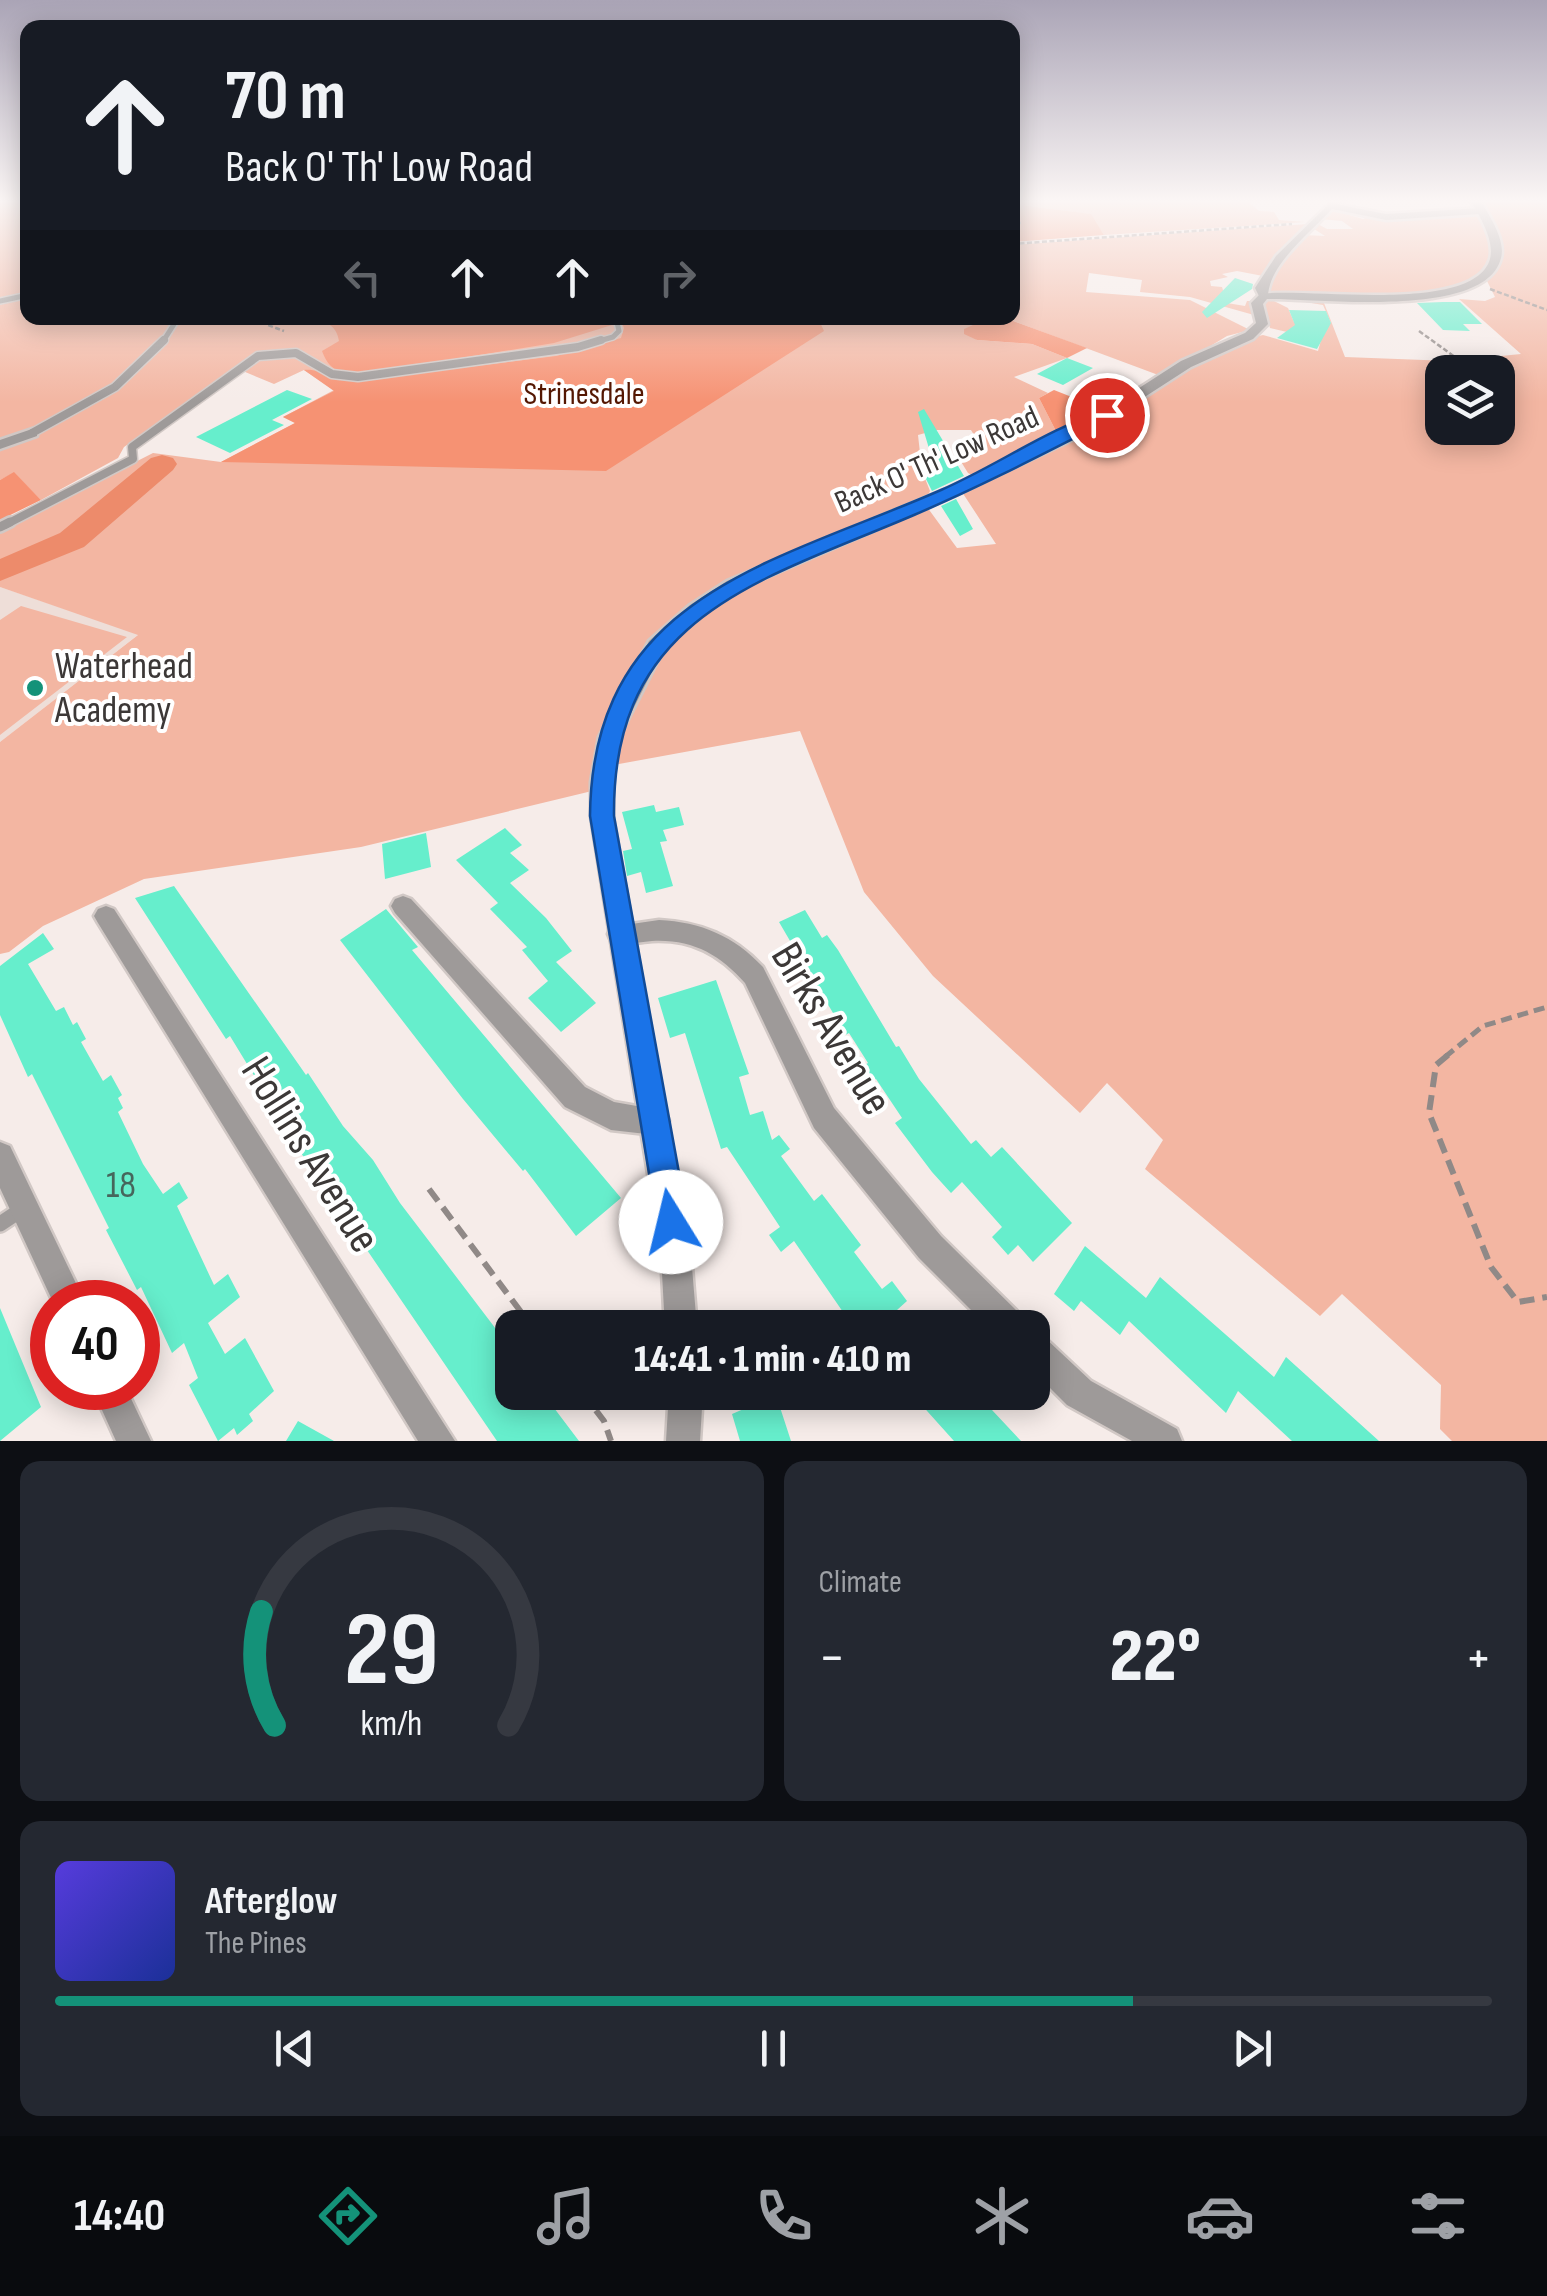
<!DOCTYPE html>
<html lang="en">
<head>
<meta charset="utf-8">
<style>
  :root { --surface:#171b24; --page:#242831; --text:#f1f3f6; --muted:#9ea1a6; --line:#363941; --accent:#149279 }
  body { margin:0; font-family:"Sofia Sans Condensed",sans-serif; background:var(--page); color:var(--text); height:100vh; display:flex; flex-direction:column; font-size:38px; white-space:nowrap }
  * { box-sizing:border-box; margin:0 }
  p { font-size:32px; color:var(--muted) }
  .icon { flex:none; width:55px; height:55px; fill:none; stroke:currentColor; stroke-width:2; stroke-linecap:round; stroke-linejoin:round }
  .map { position:relative; height:1441px; overflow:hidden }
  .panel { display:flex; flex-direction:column; gap:20px; padding:20px; background:#0d0f14; flex:1 }
  .panel>* { flex:none }
  .guide { position:absolute; left:20px; top:20px; width:1000px; height:305px; border-radius:20px; box-shadow:0 5px 25px #0003; background:#171b24; color:var(--text); overflow:hidden }
  .controls { position:absolute; left:1425px; top:355px; display:grid; gap:20px }
  .controls a { display:grid; place-items:center; width:90px; height:90px; border-radius:20px; background:var(--surface); box-shadow:0 5px 25px #0003; font-size:50px }
  .speed { position:absolute; left:30px; top:1280px; display:flex; gap:20px; font-size:50px; font-weight:700; text-align:center }
  .speed>* { display:grid; place-content:center; width:130px; height:130px; border-radius:50%; background:var(--surface); box-shadow:0 5px 25px #0003; line-height:1 }
  .speed .limit { border:15px solid #d22; background:#fff; color:#111 }
  .pin { position:absolute; display:grid; place-items:center; width:85px; height:85px; color:#fff; margin:-42px; border:5px solid #fff; border-radius:50%; box-shadow:0 2px 10px #0007 }
  .me { position:absolute; width:110px; margin:-55px; rotate:351deg; stroke-linejoin:round; filter:drop-shadow(0 0 8px #0008) }
  .turn { display:flex; align-items:center; gap:35px; height:210px; padding:0 40px; font-size:45px }
  .turn .icon { width:130px; height:130px; stroke-width:2.5 }
  .turn b { display:block; font-size:70px; line-height:85px }
  .lanes { display:flex; align-items:center; height:95px; padding:0 40px; background:#0003; justify-content:center; gap:50px; direction:ltr }
  .lanes .off { opacity:.35 }
  .big { font-size:75px; font-weight:800; line-height:1.1 }
  .panel .card { flex:1; display:flex; flex-direction:column; justify-content:center; gap:15px; min-width:0; padding:0 35px; border-radius:20px; background:var(--page) }
  .panel .dial { align-items:center; gap:0 }
  .dial svg { height:260px; overflow:visible; fill:none; stroke:var(--line); stroke-width:7; stroke-linecap:round; text-anchor:middle }
  .dial text { fill:var(--text); stroke:none }
  .song { display:flex; align-items:center; gap:30px }
  .cover { width:120px; height:120px; border-radius:15px; background:linear-gradient(135deg,hsl(250 70% 55%),hsl(230 70% 35%)) }
  .played { height:10px; border-radius:5px; background:linear-gradient(90deg,var(--accent) 75%,var(--line) 75%) }
  .keys { display:flex; justify-content:space-around; direction:ltr }
  .heat { display:flex; justify-content:space-between; align-items:center; font-size:55px; direction:ltr }
  .panel .tiles { flex:1; display:grid; gap:20px; grid-template-columns:1fr 1fr }
  .card:last-child { grid-column:span 2 }
  .trip { position:absolute; left:495px; top:1310px; width:555px; height:100px; border-radius:20px; background:var(--surface); box-shadow:0 5px 25px #0003; font-weight:800; line-height:100px; text-align:center }
  .dock { display:flex; height:160px; justify-content:space-around; align-items:center; background:#090b0e; color:var(--muted) }
  .dock .icon { width:70px; height:70px }
  .dock .on { color:var(--accent) }
  .dock b { font-size:45px; color:var(--text) }
  .map>svg:first-child { display:block }
  .built { fill:#eeded8 }
  .green { fill:#f3b6a2; fill-rule:evenodd }
  .forest { fill:#f69273 }
  .lines { fill:none; stroke-linecap:round; stroke-linejoin:round }
  .river { fill:#ed8b6b; fill-rule:evenodd }
  .building { fill:#6ec }
  .service-far3-casing { stroke:#d1c8c5; stroke-width:8 }
  .service-far2-casing { stroke:#d1c8c5; stroke-width:11 }
  .service-far1-casing { stroke:#d1c8c5; stroke-width:14 }
  .service-casing { stroke:#d1c8c5; stroke-width:20 }
  .minor-casing { stroke:#d1c8c5; stroke-width:5 }
  .tertiary-casing { stroke:#d1c8c5; stroke-width:5 }
  .path-far2 { stroke:#908987; stroke-width:2.5; stroke-dasharray:5 2.5; stroke-linecap:butt }
  .path-far1 { stroke:#908987; stroke-width:5; stroke-dasharray:11 6; stroke-linecap:butt }
  .path { stroke:#908987; stroke-width:6; stroke-dasharray:15 8; stroke-linecap:butt }
  .service-far3 { stroke:#9e9a99; stroke-width:5 }
  .service-far2 { stroke:#9e9a99; stroke-width:8 }
  .service-far1 { stroke:#9e9a99; stroke-width:9 }
  .service { stroke:#9e9a99; stroke-width:15 }
  .minor { fill:#9e9a99; fill-rule:evenodd }
  .tertiary { fill:#9e9a99; fill-rule:evenodd }
  .route { fill:#1a73e8; stroke:#114b97; stroke-width:2.5 }
  .poi-dot { fill:#149279; stroke:#fff; stroke-width:4 }
  .labels { text-anchor:middle; dominant-baseline:central; stroke-width:8; stroke-linejoin:round; paint-order:stroke }
  .far-park-label { font-size:32px; fill:#541702; stroke:#fff }
  .far-street-label { font-size:32px; fill:#3c3837; stroke:#fff }
  .poi-label { font-size:38px; fill:#3c3837; stroke:#fff; text-anchor:start }
  .near-number-label { font-size:38px; fill:#46665c }
  .near-street-label { font-size:45px; fill:#3c3837; stroke:#fff }
</style>
</head>
<body>
<div class="map">
<svg width="1547" height="1441" viewBox="0 0 1547 1441">
  <rect width="100%" height="100%" fill="#f6ece9"/>
  <path class="built" d="M0 587 139 634 0 742Z"/>
  <path class="green" d="M0 200H27V294L0 299Z
    M1013 200H1246L1259 211 1274 212 1279 220 1305 222 1104 235 1090 214 1013 204Z
    M1478 200H1547V1441H1452L1440 1429 1441 1385 1342 1294 1320 1316 1145 1169 1163 1140 1107 1083 1080 1113 933 976 864 892 800 731 608 766C624 723 638 678 670 643 730 577 847 542 927 507L957 548 996 544 962 492 1103 422 1238 341 1263 335 1318 351 1321 340 1270 328 1264 305 1270 299 1288 308 1294 322 1331 323 1323 305 1277 297 1324 303 1345 357 1450 361 1521 354 1459 299 1485 301 1495 297 1487 281C1516 259 1491 226 1478 200ZM1442 372H1498V428H1442Z
    M1329 209 1363 219 1373 215 1475 213C1484 227 1500 255 1486 271 1458 303 1310 297 1269 293L1265 289 1303 235 1325 236 1311 227 1316 223 1327 229H1353L1342 221 1320 219Z
    M1308 224 1263 276 1237 271 1222 274 1228 277 1210 281 1211 286 1222 287 1227 303 1245 306 1247 301H1254V315L1190 297 1140 292 1142 280 1089 273 1086 292 1190 300 1250 330 1227 336 1161 376 1008 319 994 318H1012L1013 245Z
    M27 298 28 318H988L965 329 977 340 1032 344 1067 358 1014 377 1048 393 1039 398 1059 437 976 477 968 473 952 447 980 445 971 430H936L918 435 922 471 930 491 927 497 740 576 687 605 648 646 615 704 592 791 361 847 144 879 43 926 9 952 0 954V742L138 635 0 587V531L153 453 221 462 295 423 283 417 334 390 304 370 274 384 238 369 124 447 118 458 41 500 14 473 0 480V303Z
    M21 606 127 637 0 735V620Z"/>
  <path class="forest" d="M1013 204 1091 214 1104 235 1013 242Z
    M275 318H610L612 325 554 343 361 374C339 372 330 372 322 351L339 341C335 311 297 320 276 323Z
    M620 318H818L824 331 606 471 221 462 295 423 283 417 334 391 304 370C317 368 343 380 364 380L556 356 621 338 624 328Z
    M988 318 1008 319 1087 348 1067 358 1032 344 977 340 964 334V329Z
    M1054 390 1092 405 1116 406 1059 437 1039 398Z
    M14 472 41 500 0 520V480Z"/>
  <g class="lines">
    <path class="river" d="M162 455 173 458 177 464 173 470 84 547 0 581V559L60 533 151 458Z"/>
  </g>
  <path class="building" d="M1235 278 1253 284 1252 289 1207 318 1202 312Z
    M1443 302H1460L1482 324H1463L1470 331 1443 330 1417 303Z
    M1289 310 1326 311 1331 323 1317 349 1277 338 1295 325Z
    M1067 358 1093 368 1063 385 1037 374Z
    M287 390 312 399 272 420 284 425 230 453 196 437Z
    M924 409 964 476 932 491 922 471 926 470 922 455H931L918 412Z
    M956 499 973 529 960 536 941 506Z
    M654 805 656 812 679 807 684 825 663 830 667 841 660 842 673 886 646 893 641 872 627 876 623 851 632 849 622 812Z
    M505 828 522 845 510 853 529 870 510 883 546 918 572 951 556 962 596 1003 561 1032 528 998 548 981 522 950 527 947 490 909 498 903 456 860Z
    M426 833 431 867 385 879 382 844Z
    M174 886 306 1075 308 1073 343 1126 373 1160 400 1203 512 1350V1392H542L579 1441H497L301 1153 230 1036 226 1039 135 898Z
    M386 909 418 947 412 950 621 1198 576 1236 525 1169 523 1171 463 1099 340 940Z
    M805 910 822 938 827 935 838 950 896 1047 899 1046 919 1079 971 1144 976 1140 991 1157 1002 1147 1072 1223 1033 1262 1018 1245 1008 1255 992 1237 1002 1227 962 1182 951 1193 932 1172 895 1123 902 1118 876 1079 867 1084 858 1069 868 1063 849 1033 838 1039 828 1022 836 1018 814 981 806 985 784 950 793 946 779 922Z
    M43 933 54 949 28 964 56 1011 64 1007 73 1025 77 1022 86 1039 81 1042 103 1081 111 1075 122 1095 118 1098 123 1108 118 1112 143 1164 163 1194 179 1182 188 1198 177 1206 214 1285 228 1274 240 1297 208 1323 225 1354 245 1338 274 1391 249 1414 253 1421 237 1435 234 1428 218 1441 189 1385 198 1378 184 1343 172 1353 141 1287 137 1290 106 1230 109 1228 32 1074 28 1077 0 1015V966Z
    M716 980 749 1074 739 1077 750 1115 763 1111 772 1140 779 1135 790 1149 781 1156 814 1201 822 1194 861 1245 854 1252 882 1289 892 1281 907 1301 877 1328H854L794 1241 781 1252 769 1235 780 1227 727 1147 721 1149 685 1033 670 1038 658 998Z
    M1085 1246 1146 1298 1160 1277 1274 1377 1286 1357 1379 1441H1292L1238 1391 1226 1413 1129 1321 1120 1335 1081 1301 1074 1311 1054 1294Z
    M0 1308 41 1407 0 1441Z
    M910 1392H1005L992 1410 1021 1441H954Z
    M776 1395 791 1441H740L732 1414Z
    M298 1421 334 1441H286Z"/>
  <g class="lines">
    <g class="service-far3-casing">
      <path id="service-far3" d="M0 301 28 295
        M162 343 178 318
        M592 343 613 337 619 331 616 318"/>
    </g>
    <g class="service-far2-casing">
      <path id="service-far2" d="M32 433 115 387 164 340
        M5 525 133 459 132 447 258 356 296 353 332 374 358 377 578 347 601 340"/>
    </g>
    <g class="service-far1-casing">
      <path id="service-far1" d="M0 527 10 522"/>
    </g>
    <g class="service-casing">
      <path id="service" d="M0 1224 24 1208"/>
    </g>
    <g class="minor-casing">
      <path id="minor" d="M1330 203 1386 214 1480 208 1485 211 1480 214 1386 220 1332 209C1310 233 1267 266 1268 298H1260L1255 288 1276 256Z
        M32 429 37 430V436L0 449V440Z
        M403 896 411 899 585 1087 614 1102 665 1111 669 1121 665 1131 655 1135 611 1130 565 1107 395 913 391 906 395 899Z
        M106 906 114 909 455 1441H418L98 923 94 916 98 909Z
        M659 920C701 922 734 936 763 967L834 1108 941 1236 1023 1317 1028 1328H989L919 1258 814 1128 745 983C719 954 692 939 652 941 638 942 625 946 611 941L608 934 611 927Z
        M0 1142 10 1146 85 1302H53L0 1188Z
        M1032 1331 1043 1336 1091 1381 1177 1429 1182 1441H1132L1067 1405 1032 1370Z
        M92 1388H126L151 1441H116Z"/>
    </g>
    <g class="tertiary-casing">
      <path id="tertiary" d="M1470 200H1480C1489 215 1506 240 1501 258 1486 320 1316 298 1267 299L1263 304 1268 324 1253 339 1191 367 1095 429 956 495 739 589 702 613 664 648 619 737 613 782V817L691 1255 697 1328H665L661 1255 591 817V782L599 737 649 641 690 605 727 581 946 489 1085 423 1181 361 1245 333 1256 323 1251 303 1260 294C1306 287 1474 315 1490 259 1495 240 1479 215 1470 200Z
        M669 1392H703L700 1441H666Z"/>
    </g>
    <path class="path-far2" d="M1012 223H1021
      M1012 244 1292 224
      M1490 289 1547 310
      M266 318 268 325 284 331
      M1419 331 1466 365"/>
    <path class="path-far1" d="M1445 1057 1483 1026 1547 1007"/>
    <path class="path" d="M1448 1055 1436 1065 1429 1113 1491 1267 1518 1302 1547 1297
      M429 1189 533 1328
      M582 1392 604 1421 611 1441"/>
    <use href="#service-far3" class="service-far3"/>
    <use href="#service-far2" class="service-far2"/>
    <use href="#service-far1" class="service-far1"/>
    <use href="#service" class="service"/>
    <use href="#minor" class="minor"/>
    <use href="#tertiary" class="tertiary"/>
  </g>
  <linearGradient id="sky" x2="0" y2="1"><stop stop-color="#aaa4b6"/><stop offset="0.5" stop-color="#fbf6f5"/><stop offset="1" stop-color="#fbf6f5" stop-opacity="0"/></linearGradient>
  <rect width="1547" height="402" fill="url(#sky)"/>
  <path class="route" d="M1107 410 1112 412V419C1047 452 982 486 914 515 760 581 612 615 614 816L688 1222 683 1234 671 1239 659 1234 590 816C592 594 775 563 941 490 996 466 1049 428 1107 410Z"/>
  <circle class="poi-dot" cx="35" cy="688" r="10"/>
  <g class="labels">
    <g class="far-park-label">
      <text x="584" y="394">Strinesdale</text>
    </g>
    <g class="far-street-label">
      <text transform="translate(937 460) rotate(-24)">Back O' Th' Low Road</text>
    </g>
    <g class="poi-label">
      <text x="55" y="666">Waterhead<tspan x="55" dy="44">Academy</tspan></text>
    </g>
    <g class="near-number-label">
      <text x="121" y="1185">18</text>
    </g>
    <g class="near-street-label">
      <text transform="translate(831 1029) rotate(59)">Birks Avenue</text>
      <text transform="translate(310 1155) rotate(58)">Hollins Avenue</text>
    </g>
  </g>
</svg>
<div class="controls">
<a><svg class="icon" aria-label="layers" viewBox="0 0 24 24"><path d="M12 4l9 5-9 5-9-5zM3 14l9 5 9-5"/></svg></a>
</div>
<div class="speed"><div class="limit">40</div></div>
<div class="pin" style="left:1107px;top:415px;background:#d93025"><svg class="icon" aria-label="arrive" viewBox="0 0 24 24"><path d="M6 21V4h12l-3 4 3 4H6"/></svg></div>
<svg class="me" style="left:671px;top:1222px" viewBox="-20 -20 40 40"><circle r="19" fill="#fff"/><path d="M0-13L10 11 0 6-10 11z" fill="#1a73e8"/></svg>
<div class="trip">14:41 · 1 min · 410 m</div>
<div class="guide">
<div class="turn"><svg class="icon" aria-label="ahead" viewBox="0 0 24 24"><path d="M12 20V5M6 11l6-6 6 6"/></svg><div><b>70 m</b>Back O' Th' Low Road</div></div>
<div class="lanes"><svg class="icon off" aria-label="left" viewBox="0 0 24 24"><path d="M17 20v-9H6M10 6l-5 5 5 5"/></svg><svg class="icon" aria-label="ahead" viewBox="0 0 24 24"><path d="M12 20V5M6 11l6-6 6 6"/></svg><svg class="icon" aria-label="ahead" viewBox="0 0 24 24"><path d="M12 20V5M6 11l6-6 6 6"/></svg><svg class="icon off" aria-label="right" viewBox="0 0 24 24"><path d="M7 20v-9h11M14 6l5 5-5 5"/></svg></div>
</div>
</div>
<section class="panel">
<div class="tiles">
<div class="card dial"><svg viewBox="0 0 100 80">
<path d="M14 69A42 42 0 1 1 86 69"/>
<path d="M14 69A42 42 0 0 1 10 34" stroke="#149279"/>
<text x="50" y="56" font-size="32" font-weight="700">29</text>
<text x="50" y="72" font-size="11">km/h</text>
</svg></div>
<div class="card"><p>Climate</p>
<div class="heat"><a>−</a><b class="big">22°</b><a>+</a></div>
</div>
<div class="card">
<div class="song"><i class="cover"></i><div><b>Afterglow</b><p>The Pines</p></div></div>
<div class="played"></div>
<div class="keys"><svg class="icon" aria-label="previous" viewBox="0 0 24 24"><path d="M18 5L8 12l10 7zM5 5v14"/></svg><svg class="icon" aria-label="pause" viewBox="0 0 24 24"><path d="M8 5v14M16 5v14"/></svg><svg class="icon" aria-label="next" viewBox="0 0 24 24"><path d="M6 5l10 7-10 7zM19 5v14"/></svg></div>
</div>
</div>
</section>
<nav class="dock">
<b>14:40</b>
<svg class="icon on" aria-label="directions" viewBox="0 0 24 24"><path d="M12 3l9 9-9 9-9-9zM9 14v-3h6M13 9l2 2-2 2"/></svg>
<svg class="icon" aria-label="music" viewBox="0 0 24 24"><path d="M9 18V5l10-2v13"/><circle cx="6" cy="18" r="3"/><circle cx="16" cy="16" r="3"/></svg>
<svg class="icon" aria-label="phone" viewBox="0 0 24 24"><path d="M5 4h4l2 5-3 2q2 4 5 5l2-3 5 2v4C11 20 4 13 5 4z"/></svg>
<svg class="icon" aria-label="climate" viewBox="0 0 24 24"><path d="M12 3v18M4 7l16 10M4 17L20 7"/></svg>
<svg class="icon" aria-label="car" viewBox="0 0 24 24"><path d="M5 17H2v-5l4-1 3-4h7l3 4 3 1v5h-3M9 17h6M6 11h13"/><circle cx="7" cy="17" r="2"/><circle cx="17" cy="17" r="2"/></svg>
<svg class="icon" aria-label="filters" viewBox="0 0 24 24"><path d="M4 7h16M4 17h16"/><circle cx="9" cy="7" r="2"/><circle cx="15" cy="17" r="2"/></svg>
</nav>
</body>
</html>
